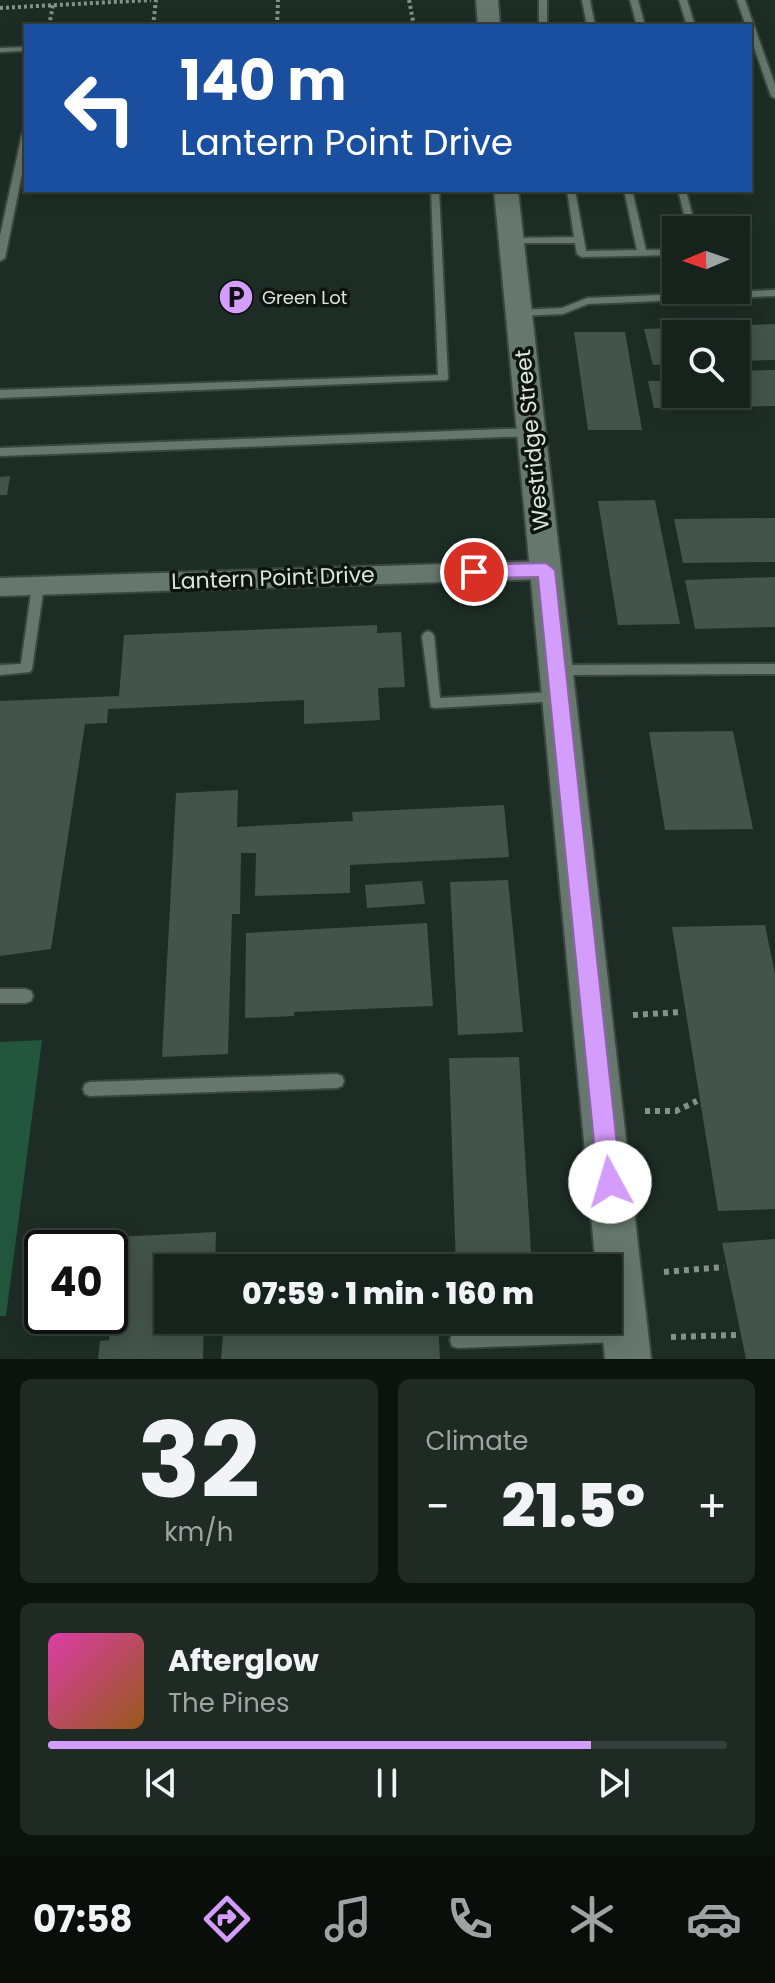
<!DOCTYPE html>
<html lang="en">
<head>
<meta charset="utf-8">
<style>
  :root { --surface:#16221c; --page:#1f2a25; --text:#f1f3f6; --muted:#9ea4a3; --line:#353f3b; --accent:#d49cfb }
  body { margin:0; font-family:Poppins,sans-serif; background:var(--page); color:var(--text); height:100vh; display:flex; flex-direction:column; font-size:30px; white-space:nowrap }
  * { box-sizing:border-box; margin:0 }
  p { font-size:26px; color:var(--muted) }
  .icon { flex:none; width:44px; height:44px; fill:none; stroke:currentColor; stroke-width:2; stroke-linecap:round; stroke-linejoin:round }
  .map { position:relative; height:1359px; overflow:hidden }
  .details { display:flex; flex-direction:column; gap:20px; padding:20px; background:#0c130f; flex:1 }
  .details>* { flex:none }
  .hud { position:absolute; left:24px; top:24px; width:728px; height:168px; border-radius:0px; box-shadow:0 4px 20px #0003,0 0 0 2px var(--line); background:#1a4fa0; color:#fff; overflow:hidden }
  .needle { width:52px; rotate:268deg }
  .tools { position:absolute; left:662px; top:216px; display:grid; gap:16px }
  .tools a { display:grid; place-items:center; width:88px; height:88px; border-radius:0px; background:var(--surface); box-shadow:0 4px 20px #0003,0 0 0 2px var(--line); font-size:40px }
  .speed { position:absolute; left:24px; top:1230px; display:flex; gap:16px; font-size:40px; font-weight:700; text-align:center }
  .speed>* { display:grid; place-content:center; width:104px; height:104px; border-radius:50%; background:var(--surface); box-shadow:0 4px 20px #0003,0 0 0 2px var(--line); line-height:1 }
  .speed .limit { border:4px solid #111; border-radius:12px; background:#fff; color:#111 }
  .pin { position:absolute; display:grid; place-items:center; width:68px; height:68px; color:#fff; margin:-34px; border:4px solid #fff; border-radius:50%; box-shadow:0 2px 8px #0007 }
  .me { position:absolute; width:88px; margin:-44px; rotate:354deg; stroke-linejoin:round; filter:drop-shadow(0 0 6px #0008) }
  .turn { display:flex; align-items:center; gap:28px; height:168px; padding:0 24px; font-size:36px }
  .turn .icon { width:104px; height:104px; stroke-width:2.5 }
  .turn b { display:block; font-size:56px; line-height:68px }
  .big { font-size:60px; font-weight:800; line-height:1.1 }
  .details .tile { flex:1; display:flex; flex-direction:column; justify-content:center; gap:12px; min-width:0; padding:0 28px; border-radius:12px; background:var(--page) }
  .details .dial { align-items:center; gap:0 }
  .dial b { font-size:104px; line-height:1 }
  .song { display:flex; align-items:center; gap:24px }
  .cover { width:96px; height:96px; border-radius:12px; background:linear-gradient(135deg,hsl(320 70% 55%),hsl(30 70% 35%)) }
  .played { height:8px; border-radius:4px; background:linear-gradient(90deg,var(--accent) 80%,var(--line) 80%) }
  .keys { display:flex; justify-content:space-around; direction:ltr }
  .heat { display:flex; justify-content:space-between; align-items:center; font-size:44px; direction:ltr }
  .details .tiles { flex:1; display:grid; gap:20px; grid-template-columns:1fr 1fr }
  .tile:last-child { grid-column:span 2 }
  .trip { position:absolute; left:154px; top:1254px; width:468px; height:80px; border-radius:0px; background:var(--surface); box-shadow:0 4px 20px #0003,0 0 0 2px var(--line); font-weight:800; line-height:80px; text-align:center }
  .menu { display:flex; height:128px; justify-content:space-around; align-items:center; background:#090e0b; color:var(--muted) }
  .menu .icon { width:56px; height:56px }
  .menu .on { color:var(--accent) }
  .menu b { font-size:36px; color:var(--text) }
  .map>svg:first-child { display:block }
  .green { fill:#22563d }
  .building { fill:#43544b }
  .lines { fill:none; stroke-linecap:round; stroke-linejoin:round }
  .lane-casing { stroke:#394740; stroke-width:4 }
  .street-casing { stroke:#394740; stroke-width:4 }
  .secondary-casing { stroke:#394740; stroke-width:4 }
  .path-far1 { stroke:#85928b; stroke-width:4; stroke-dasharray:3 3; stroke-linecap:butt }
  .path { stroke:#85928b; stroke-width:6; stroke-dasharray:5 5; stroke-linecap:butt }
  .lane { fill:#66786e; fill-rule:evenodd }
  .street { fill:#66786e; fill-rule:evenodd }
  .secondary { fill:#66786e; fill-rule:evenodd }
  .route { fill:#d49cfb; stroke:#8a65a3; stroke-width:2 }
  .labels { text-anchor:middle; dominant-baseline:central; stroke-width:7; stroke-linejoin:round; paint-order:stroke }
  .far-poi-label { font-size:18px; fill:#dbe5df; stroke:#0d1410; text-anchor:start }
  .street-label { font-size:22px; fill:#dbe5df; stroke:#0d1410 }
</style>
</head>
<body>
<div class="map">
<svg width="775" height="1359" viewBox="0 0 775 1359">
  <rect width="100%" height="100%" fill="#1d2d25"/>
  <path class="green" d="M42 1040 6 1316H0V1042Z"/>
  <path class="building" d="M775 324V360L736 361V334H676V364L653 365 644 329Z
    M574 332H625L642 430H588Z
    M775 370V406L654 408 648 381H665L663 372H676V394H736V371Z
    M10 476 7 495H0V477Z
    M655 500 680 624 618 625 598 501Z
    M775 518V562L683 563 674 519Z
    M775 577V627L695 629 685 580Z
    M377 625V633L401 632 405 687 378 688 380 720 304 724V700L108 709 107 723 85 724 51 949 0 956V701L119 696 124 635Z
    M733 731 753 829 665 830 649 732Z
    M238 790 237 827 353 821 352 812 504 805 509 857 350 865V893L255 896 256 853H241L240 914H232L228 1054 162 1057 176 793Z
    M508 880 523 1032 458 1035 450 882Z
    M422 881 425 904 367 908 365 885Z
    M427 923 433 1006 294 1012V1016L245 1018 246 933Z
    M765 925 775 974V1209L718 1211 672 927Z
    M519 1057 532 1268H456L449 1058Z
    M216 1232 215 1268H168V1320H204L203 1359H98L100 1341 109 1340 116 1237Z
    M775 1239V1359H746L722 1243Z
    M224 1320H438L440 1359H221Z"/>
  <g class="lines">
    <g class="lane-casing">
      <path id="lane" d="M539 0H547V26H539Z
        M582 0H590L595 26H587Z
        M630 0H638L645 26H637Z
        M679 0H687L695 26H687Z
        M737 0H745L775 85V98L771 96 750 36V26H746Z
        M26 47V51L0 52V48Z
        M26 131V154L5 258 0 261V236L22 134Z
        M431 190H439L448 378 447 380 0 398V390L438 375Z
        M567 190H575L586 251 637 250 624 190H632L646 250 676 249V255L582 257 577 254 575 243H509L507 241 512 238 574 237Z
        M678 190H686L696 230H688Z
        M775 290V296L588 304 563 314 519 316 514 313 519 310 562 308 587 298Z
        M532 428 537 432 532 436 0 456V448Z
        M38 582 44 586 32 669 30 672 0 675V665L21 664 32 586Z
        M428 631 432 633 434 636 440 698 556 692 560 693 562 697 560 701 435 708 431 707 422 636 424 633Z
        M775 664V674L559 675 555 673 553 670 555 667 559 665Z
        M0 989H26L31 991 33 996 31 1001 26 1003H0Z
        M337 1074 342 1076 344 1081 342 1086 337 1088 90 1096 85 1094 83 1089 85 1084 90 1082Z
        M618 1326 624 1328 626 1334 624 1340 618 1342 458 1348 452 1346 450 1340 452 1334 458 1332Z"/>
    </g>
    <g class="street-casing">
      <path id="street" d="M546 561 554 564 557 570 554 576 546 579 0 596V578Z"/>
    </g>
    <g class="secondary-casing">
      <path id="secondary" d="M476 0H498L500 26H478Z
        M494 190H518L651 1359H605L601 1320H608V1268H596Z"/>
    </g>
    <path class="path-far1" d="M409 0 414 26
      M0 8 151 0
      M49 26 53 5
      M153 26 156 0
      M277 26 278 0"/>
    <path class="path" d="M633 1015 683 1012
      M645 1111H676L697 1101
      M664 1272 724 1267
      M671 1337 738 1335"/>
    <use href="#lane" class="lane"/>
    <use href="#street" class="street"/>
    <use href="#secondary" class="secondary"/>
  </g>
  <path class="route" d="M546 563 555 570 621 1182 618 1190 610 1193 602 1190 598 1182 538 577 474 578 466 572 474 565Z"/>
  <defs>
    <g id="parking-disc" transform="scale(1.8)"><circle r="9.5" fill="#d49cfb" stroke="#0d1410"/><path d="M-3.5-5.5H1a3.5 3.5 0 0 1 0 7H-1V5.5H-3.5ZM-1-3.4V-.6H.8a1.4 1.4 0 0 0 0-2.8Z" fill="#111"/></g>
  </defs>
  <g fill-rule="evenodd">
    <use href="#parking-disc" x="236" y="297"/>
  </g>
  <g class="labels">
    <g class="far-poi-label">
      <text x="262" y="297">Green Lot</text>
    </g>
    <g class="street-label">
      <text transform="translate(532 440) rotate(-96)">Westridge Street</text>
      <text transform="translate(273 578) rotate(-2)">Lantern Point Drive</text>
    </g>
  </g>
</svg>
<div class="tools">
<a><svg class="needle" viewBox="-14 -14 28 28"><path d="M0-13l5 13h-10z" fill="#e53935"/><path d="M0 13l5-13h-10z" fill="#9ea4a3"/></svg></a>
<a><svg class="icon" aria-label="search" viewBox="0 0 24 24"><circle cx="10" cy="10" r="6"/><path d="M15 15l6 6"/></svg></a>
</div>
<div class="speed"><div class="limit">40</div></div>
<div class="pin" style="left:474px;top:572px;background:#d93025"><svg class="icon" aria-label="arrive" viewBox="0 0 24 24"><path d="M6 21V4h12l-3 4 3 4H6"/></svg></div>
<svg class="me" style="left:610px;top:1182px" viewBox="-20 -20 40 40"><circle r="19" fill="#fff"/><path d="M0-13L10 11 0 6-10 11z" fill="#d49cfb"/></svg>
<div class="trip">07:59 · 1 min · 160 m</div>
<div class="hud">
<div class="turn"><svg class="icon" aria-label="left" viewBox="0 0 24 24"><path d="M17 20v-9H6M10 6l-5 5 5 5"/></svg><div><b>140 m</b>Lantern Point Drive</div></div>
</div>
</div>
<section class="details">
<div class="tiles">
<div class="tile dial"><b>32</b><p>km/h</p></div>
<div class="tile"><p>Climate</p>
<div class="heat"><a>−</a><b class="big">21.5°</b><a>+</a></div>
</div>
<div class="tile">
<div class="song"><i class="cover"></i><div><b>Afterglow</b><p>The Pines</p></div></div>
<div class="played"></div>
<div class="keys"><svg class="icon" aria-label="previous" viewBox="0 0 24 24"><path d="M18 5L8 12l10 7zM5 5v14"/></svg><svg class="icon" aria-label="pause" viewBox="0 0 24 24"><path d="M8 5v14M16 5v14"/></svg><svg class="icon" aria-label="next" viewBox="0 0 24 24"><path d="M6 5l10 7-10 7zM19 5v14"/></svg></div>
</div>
</div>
</section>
<nav class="menu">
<b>07:58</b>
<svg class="icon on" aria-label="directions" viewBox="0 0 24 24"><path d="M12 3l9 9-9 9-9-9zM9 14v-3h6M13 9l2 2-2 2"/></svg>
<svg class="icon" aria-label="music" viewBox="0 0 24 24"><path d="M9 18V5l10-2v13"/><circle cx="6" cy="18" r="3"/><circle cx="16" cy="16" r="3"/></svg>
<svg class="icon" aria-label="phone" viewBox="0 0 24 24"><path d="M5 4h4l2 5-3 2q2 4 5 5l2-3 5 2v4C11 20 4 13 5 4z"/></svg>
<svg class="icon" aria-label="climate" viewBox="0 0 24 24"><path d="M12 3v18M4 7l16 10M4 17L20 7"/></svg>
<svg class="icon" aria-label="car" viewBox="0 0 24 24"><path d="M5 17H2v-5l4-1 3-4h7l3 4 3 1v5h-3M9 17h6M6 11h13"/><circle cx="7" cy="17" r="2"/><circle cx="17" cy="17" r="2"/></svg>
</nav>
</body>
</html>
